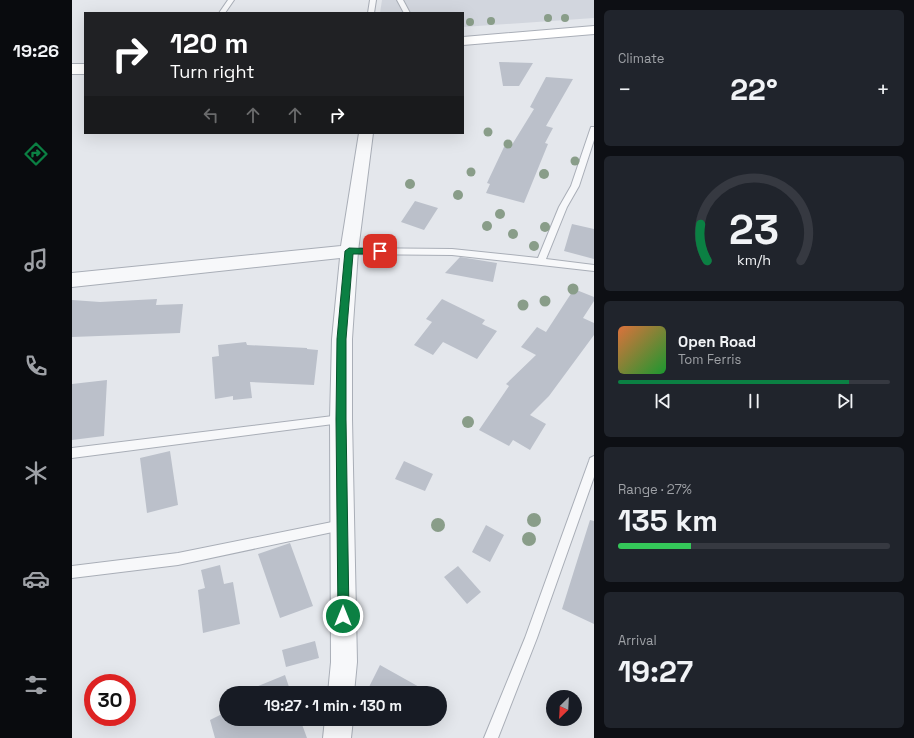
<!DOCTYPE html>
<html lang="en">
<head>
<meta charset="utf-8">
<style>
  :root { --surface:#171b24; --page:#20242c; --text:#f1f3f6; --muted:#9ea1a6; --line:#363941; --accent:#0b8043 }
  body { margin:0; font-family:"Space Grotesk",sans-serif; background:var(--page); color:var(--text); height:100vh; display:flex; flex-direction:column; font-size:15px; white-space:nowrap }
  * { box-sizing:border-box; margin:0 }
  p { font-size:13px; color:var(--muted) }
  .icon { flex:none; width:22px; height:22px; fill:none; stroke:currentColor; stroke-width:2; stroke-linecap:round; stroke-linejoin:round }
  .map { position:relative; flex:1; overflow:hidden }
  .sheet { display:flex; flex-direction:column; gap:10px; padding:10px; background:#0d0f14; width:320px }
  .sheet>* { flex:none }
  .banner { position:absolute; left:12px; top:12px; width:380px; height:122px; border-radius:0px; box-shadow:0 4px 16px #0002; background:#202124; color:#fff; overflow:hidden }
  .needle { width:26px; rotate:204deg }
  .controls { position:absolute; left:474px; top:690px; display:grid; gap:8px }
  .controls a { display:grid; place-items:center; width:36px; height:36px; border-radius:50%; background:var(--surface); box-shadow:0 4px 16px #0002; font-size:20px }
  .speed { position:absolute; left:12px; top:674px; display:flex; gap:8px; font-size:20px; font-weight:700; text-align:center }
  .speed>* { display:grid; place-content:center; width:52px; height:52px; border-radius:50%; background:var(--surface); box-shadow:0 4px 16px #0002; line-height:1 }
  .speed .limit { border:6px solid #d22; background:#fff; color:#111 }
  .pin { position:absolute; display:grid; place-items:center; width:34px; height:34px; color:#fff; margin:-17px; border-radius:8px; box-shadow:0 2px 6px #0006 }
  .me { position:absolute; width:44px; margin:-22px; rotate:0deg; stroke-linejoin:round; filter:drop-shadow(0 0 3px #0008) }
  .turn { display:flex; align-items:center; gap:14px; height:84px; padding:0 20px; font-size:18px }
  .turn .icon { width:52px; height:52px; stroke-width:2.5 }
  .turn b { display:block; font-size:28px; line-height:34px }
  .lanes { display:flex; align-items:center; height:38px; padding:0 20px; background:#0003; justify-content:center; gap:20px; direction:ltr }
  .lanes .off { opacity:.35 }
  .big { font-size:30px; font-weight:600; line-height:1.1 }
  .sheet .card { flex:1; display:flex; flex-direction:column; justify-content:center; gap:6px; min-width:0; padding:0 14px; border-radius:6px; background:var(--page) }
  .sheet .dial { align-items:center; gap:0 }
  .dial svg { height:104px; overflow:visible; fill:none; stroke:var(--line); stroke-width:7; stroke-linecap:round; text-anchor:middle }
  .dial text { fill:var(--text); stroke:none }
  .song { display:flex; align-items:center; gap:12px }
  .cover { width:48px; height:48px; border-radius:6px; background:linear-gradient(135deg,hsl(20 70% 55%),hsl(130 70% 35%)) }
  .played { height:4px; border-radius:2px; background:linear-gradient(90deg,var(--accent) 85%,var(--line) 85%) }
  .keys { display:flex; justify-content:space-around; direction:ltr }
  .heat { display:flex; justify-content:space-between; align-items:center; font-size:22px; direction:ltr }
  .charge { height:6px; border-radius:3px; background:linear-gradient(90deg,#34c759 27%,var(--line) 0) }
  .trip { position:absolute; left:147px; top:686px; width:228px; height:40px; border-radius:20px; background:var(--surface); box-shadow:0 4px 16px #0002; font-weight:600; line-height:40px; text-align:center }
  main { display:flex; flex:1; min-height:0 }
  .tab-bar { display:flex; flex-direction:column; width:72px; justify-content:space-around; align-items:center; background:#090b0e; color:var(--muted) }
  .tab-bar .icon { width:28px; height:28px }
  .tab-bar .current { color:var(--accent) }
  .tab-bar b { font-size:18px; color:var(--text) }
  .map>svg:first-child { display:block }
  .built { fill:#d2d6de }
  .building { fill:#bbc0ca }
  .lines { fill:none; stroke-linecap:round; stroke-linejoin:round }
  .lane-casing { stroke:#a9aeb7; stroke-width:2 }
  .street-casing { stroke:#a9aeb7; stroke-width:2 }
  .secondary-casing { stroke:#a9aeb7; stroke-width:2 }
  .lane { fill:#f7f8fa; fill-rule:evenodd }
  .street { fill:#f7f8fa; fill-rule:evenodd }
  .secondary { fill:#fff; fill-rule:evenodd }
  .tree { fill:#899d89 }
  .route { fill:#0b8043; stroke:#07532c }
</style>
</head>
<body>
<main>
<nav class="tab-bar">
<b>19:26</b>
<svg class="icon current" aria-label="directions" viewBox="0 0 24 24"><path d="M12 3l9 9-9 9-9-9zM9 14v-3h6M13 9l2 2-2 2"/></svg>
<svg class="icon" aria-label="music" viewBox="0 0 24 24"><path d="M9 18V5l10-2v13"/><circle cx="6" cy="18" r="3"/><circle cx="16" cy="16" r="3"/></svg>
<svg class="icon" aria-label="phone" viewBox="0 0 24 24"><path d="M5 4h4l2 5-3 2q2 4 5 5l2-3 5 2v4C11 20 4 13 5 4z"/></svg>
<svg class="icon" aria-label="climate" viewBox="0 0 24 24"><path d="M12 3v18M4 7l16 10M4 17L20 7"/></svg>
<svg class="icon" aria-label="car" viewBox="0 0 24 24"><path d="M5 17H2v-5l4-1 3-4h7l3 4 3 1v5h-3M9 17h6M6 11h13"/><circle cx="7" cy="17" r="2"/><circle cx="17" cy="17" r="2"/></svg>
<svg class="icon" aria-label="filters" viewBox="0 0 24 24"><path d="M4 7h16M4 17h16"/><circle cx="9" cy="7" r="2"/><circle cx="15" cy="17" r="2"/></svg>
</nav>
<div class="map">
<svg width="522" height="738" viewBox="0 0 522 738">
  <rect width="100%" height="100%" fill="#e4e7ec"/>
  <path class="built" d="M310 0H522V18L391 27V13H308Z"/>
  <path class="building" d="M427 62 461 63 447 86H431Z
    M474 77 501 79 474 126 481 128 473 143 476 144 452 203 414 193 418 184 415 183 432 147 438 148 462 109 458 107Z
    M343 201 366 208 352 230 329 222Z
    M500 224 522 229V259L492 251Z
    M388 257 425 263 421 282 373 273Z
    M502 289 522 297V301L511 318 522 323V335L477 396 458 415 474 424 458 450 441 440 437 446 407 430 437 386 434 384 464 355 449 347 465 327 474 332Z
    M85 299 84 305 111 304 108 333 0 337V300L28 302Z
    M370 299 413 320 410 324 425 331 405 359 371 342 361 355 342 345 360 322 354 319Z
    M174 342 175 345 235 348V349L246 350 242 385 178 382 180 398 161 400V396L143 399 140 357 147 356 146 345Z
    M35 380 32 436 0 440V384Z
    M98 451 106 505 75 513 68 458Z
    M332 461 361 474 353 491 323 479Z
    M518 520 522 521V624L490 609Z
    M414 525 432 535 418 562 400 552Z
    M218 543 241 606 208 618 186 554Z
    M148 565 152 584 161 582 168 624 131 633 126 590 133 588 129 570Z
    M386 566 409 592 395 604 372 577Z
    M243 641 247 658 214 667 210 650Z
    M308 665 358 693H308L297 687Z
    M213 675 219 693H172V692Z
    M154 712V719H228L235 738H143L138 720Z"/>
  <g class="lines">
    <g class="lane-casing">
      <path id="lane" d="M156 0H162L153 13H147Z
        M298 0H304L302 13H296Z
        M325 0H331L338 13H332Z
        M519 127H522V140L507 186 495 207 474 259 522 265V271L380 255 277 254 273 251 277 248 380 249 466 258 487 207 499 186Z
        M269 415 273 416 274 419 273 422 269 423 0 458V448Z
        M522 456V477L465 638 426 738H412L453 638 517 461 518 458Z
        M270 520 274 521 276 525 274 529 270 530 106 565 0 578V566L106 553Z"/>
    </g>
    <g class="street-casing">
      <path id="street" d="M287 133H301L286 251 280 339V419L285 662 282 693H256L259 662 258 419 260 339 268 258 0 287V273L269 246Z
        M253 719H281L279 738H251Z"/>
    </g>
    <g class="secondary-casing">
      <path id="secondary" d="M522 26V34L391 45V37Z
        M0 64H13V74H0Z"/>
    </g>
    <use href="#lane" class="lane"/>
    <use href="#street" class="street"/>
    <use href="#secondary" class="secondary"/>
  </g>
  <g class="tree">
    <circle cx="476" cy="18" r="4"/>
    <circle cx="493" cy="18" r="4"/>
    <circle cx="419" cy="21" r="4"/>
    <circle cx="398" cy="22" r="4"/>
    <circle cx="416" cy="132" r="4.5"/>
    <circle cx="436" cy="144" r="4.5"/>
    <circle cx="503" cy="161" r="4.5"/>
    <circle cx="399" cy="172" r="4.5"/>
    <circle cx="472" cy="174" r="5"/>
    <circle cx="338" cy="184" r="5"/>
    <circle cx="386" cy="195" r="5"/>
    <circle cx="428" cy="214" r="5"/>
    <circle cx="415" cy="226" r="5"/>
    <circle cx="473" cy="227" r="5"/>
    <circle cx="441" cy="234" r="5"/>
    <circle cx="462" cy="246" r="5"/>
    <circle cx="501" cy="289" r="5.5"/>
    <circle cx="473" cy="301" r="5.5"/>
    <circle cx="451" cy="305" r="5.5"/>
    <circle cx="396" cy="422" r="6"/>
    <circle cx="462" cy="520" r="7"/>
    <circle cx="366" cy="525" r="7"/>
    <circle cx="457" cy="539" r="7"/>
  </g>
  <path class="route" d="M277 248 308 249 312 251 308 254H281L274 339V419L277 616 275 620 271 622 267 620 266 616 264 419 265 339 273 251Z"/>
</svg>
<div class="controls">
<a><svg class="needle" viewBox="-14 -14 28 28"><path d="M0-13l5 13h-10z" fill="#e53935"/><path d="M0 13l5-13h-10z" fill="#9ea1a6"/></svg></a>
</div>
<div class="speed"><div class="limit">30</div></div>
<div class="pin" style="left:308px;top:251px;background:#d93025"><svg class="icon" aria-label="arrive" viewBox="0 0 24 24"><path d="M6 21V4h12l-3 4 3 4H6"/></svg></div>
<svg class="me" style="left:271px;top:616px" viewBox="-20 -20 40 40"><circle r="17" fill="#0b8043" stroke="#fff" stroke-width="3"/><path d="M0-11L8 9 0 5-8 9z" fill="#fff"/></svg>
<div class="trip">19:27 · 1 min · 130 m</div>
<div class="banner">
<div class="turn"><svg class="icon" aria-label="right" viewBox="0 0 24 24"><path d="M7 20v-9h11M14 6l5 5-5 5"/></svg><div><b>120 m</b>Turn right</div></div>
<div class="lanes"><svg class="icon off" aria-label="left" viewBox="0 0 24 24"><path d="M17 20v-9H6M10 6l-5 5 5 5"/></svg><svg class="icon off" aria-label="ahead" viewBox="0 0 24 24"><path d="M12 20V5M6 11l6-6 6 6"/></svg><svg class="icon off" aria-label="ahead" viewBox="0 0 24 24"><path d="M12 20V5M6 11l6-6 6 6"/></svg><svg class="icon" aria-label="right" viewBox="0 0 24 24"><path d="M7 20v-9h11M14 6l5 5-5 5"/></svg></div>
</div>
</div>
<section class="sheet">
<div class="card"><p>Climate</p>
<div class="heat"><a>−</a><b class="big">22°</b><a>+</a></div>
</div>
<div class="card dial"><svg viewBox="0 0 100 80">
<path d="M14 69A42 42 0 1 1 86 69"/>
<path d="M14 69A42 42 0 0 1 9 41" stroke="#0b8043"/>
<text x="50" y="56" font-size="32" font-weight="700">23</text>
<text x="50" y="72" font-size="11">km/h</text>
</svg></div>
<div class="card">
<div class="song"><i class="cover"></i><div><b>Open Road</b><p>Tom Ferris</p></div></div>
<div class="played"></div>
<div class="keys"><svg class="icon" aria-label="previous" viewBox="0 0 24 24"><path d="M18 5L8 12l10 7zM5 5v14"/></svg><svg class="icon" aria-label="pause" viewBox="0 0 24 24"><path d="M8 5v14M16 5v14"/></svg><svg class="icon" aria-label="next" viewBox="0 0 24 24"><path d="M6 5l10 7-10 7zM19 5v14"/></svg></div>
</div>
<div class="card"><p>Range · 27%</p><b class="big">135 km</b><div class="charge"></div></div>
<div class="card"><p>Arrival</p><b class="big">19:27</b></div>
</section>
</main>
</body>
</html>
